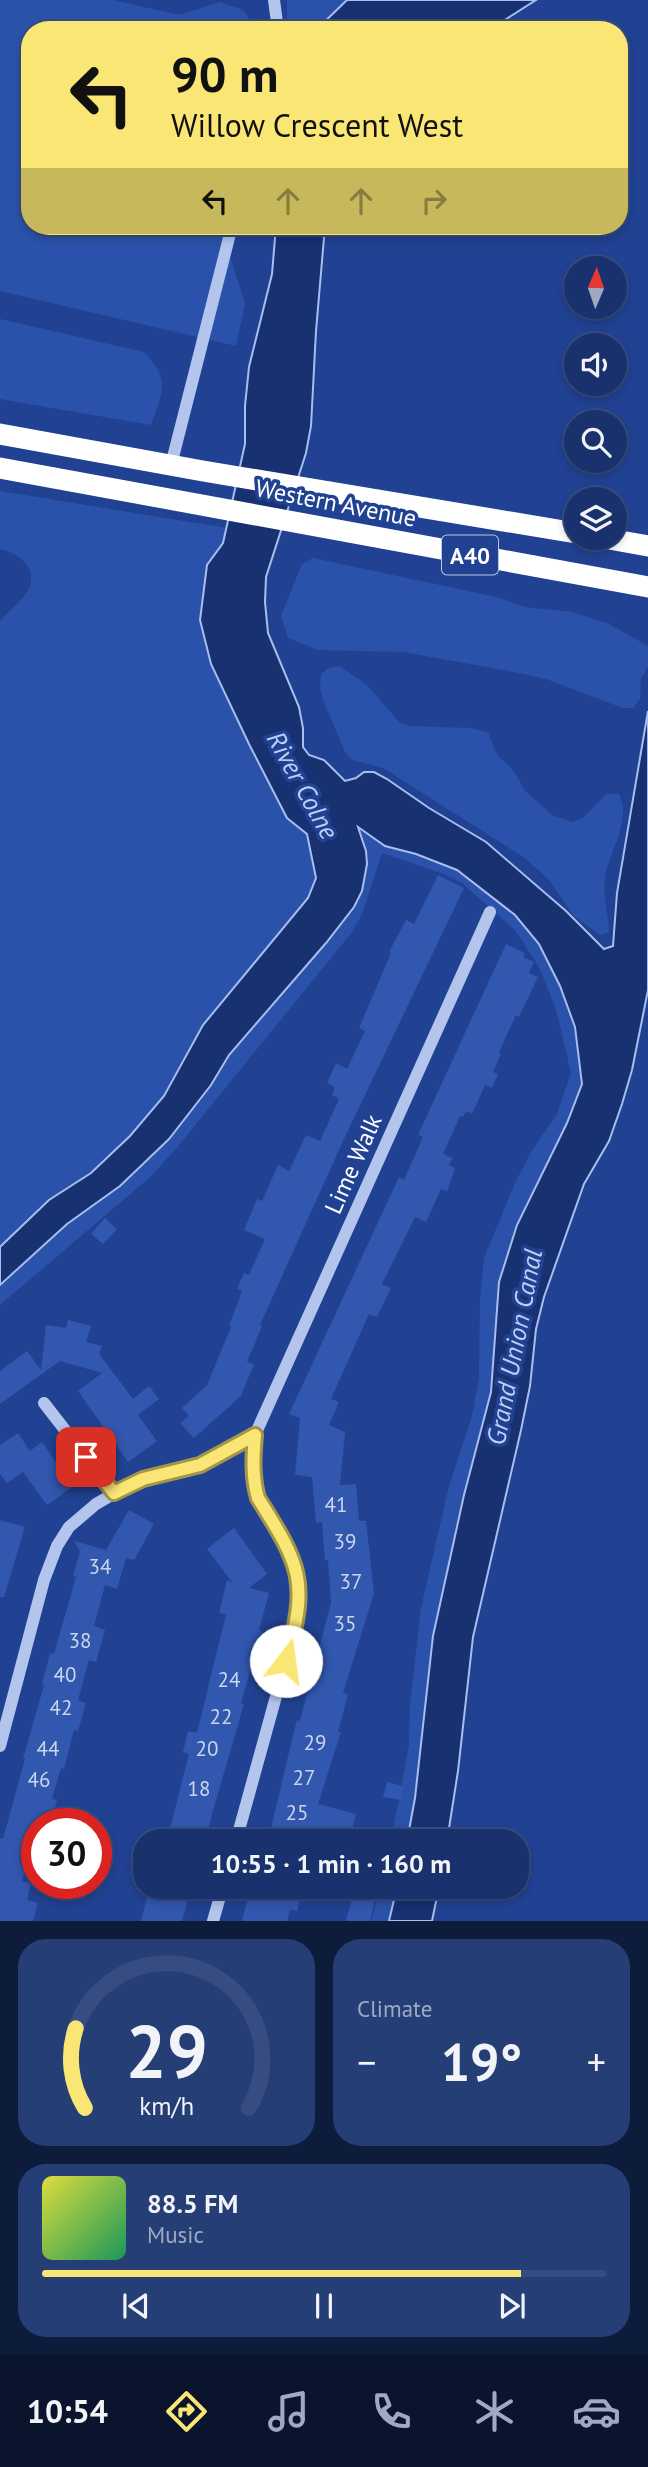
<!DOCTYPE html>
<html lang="en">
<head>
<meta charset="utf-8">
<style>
  :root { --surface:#19326e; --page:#263e76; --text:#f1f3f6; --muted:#9faac2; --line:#374d81; --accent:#f9e674 }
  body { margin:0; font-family:"PT Sans",sans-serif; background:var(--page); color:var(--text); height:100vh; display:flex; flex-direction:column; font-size:26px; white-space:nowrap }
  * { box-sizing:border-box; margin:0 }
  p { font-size:23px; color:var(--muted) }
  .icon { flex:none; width:38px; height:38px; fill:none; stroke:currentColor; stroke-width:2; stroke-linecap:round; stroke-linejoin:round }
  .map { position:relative; height:1921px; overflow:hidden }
  .drawer { display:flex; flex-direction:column; gap:18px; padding:18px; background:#0e1c3c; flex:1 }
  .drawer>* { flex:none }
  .hud { position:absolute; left:21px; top:21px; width:607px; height:214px; border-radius:28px; box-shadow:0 4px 10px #0003,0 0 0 2px var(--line); background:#f9e674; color:#111; overflow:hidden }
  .needle { width:46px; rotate:2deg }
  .controls { position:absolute; left:564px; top:256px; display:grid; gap:14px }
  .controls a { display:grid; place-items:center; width:63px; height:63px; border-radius:50%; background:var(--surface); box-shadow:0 4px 10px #0003,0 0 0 2px var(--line); font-size:35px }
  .speed { position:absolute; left:21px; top:1808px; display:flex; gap:14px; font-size:35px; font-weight:700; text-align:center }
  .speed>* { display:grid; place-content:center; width:91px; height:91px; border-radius:50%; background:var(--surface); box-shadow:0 4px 10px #0003,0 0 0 2px var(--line); line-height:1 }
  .speed .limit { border:10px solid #d22; background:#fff; color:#111 }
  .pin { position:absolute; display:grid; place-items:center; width:60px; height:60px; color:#fff; margin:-30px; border-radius:14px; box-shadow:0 4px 10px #0006 }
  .me { position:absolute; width:77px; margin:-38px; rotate:15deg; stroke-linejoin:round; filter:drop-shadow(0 0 5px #0008) }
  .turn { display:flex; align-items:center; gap:24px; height:147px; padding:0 35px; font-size:32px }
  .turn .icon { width:91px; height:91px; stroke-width:2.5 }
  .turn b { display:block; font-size:49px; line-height:60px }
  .lanes { display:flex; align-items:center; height:66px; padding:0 35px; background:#0003; justify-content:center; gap:35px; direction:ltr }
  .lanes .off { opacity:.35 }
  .big { font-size:52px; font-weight:700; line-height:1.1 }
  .drawer .tile { flex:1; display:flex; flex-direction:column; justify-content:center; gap:10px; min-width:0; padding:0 24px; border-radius:28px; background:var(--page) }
  .drawer .dial { align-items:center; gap:0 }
  .dial svg { height:182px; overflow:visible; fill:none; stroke:var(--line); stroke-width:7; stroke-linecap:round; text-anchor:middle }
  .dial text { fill:var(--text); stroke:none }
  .song { display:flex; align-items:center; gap:21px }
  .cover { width:84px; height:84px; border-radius:10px; background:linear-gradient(135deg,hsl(60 70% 55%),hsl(150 70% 35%)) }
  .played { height:7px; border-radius:4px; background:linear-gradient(90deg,var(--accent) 85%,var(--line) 85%) }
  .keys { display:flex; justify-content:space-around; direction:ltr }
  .heat { display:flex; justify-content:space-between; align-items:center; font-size:38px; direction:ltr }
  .drawer .tiles { flex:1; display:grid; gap:18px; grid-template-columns:1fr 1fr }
  .tile:last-child { grid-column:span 2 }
  .trip { position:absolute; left:133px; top:1829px; width:396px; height:70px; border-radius:28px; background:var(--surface); box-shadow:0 4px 10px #0003,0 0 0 2px var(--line); font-weight:700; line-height:70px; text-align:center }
  .tabs { display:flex; height:112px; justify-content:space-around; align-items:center; background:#0a142c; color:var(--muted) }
  .tabs .icon { width:49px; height:49px }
  .tabs .selected { color:var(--accent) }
  .tabs b { font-size:32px; color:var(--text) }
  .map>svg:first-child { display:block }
  .green { fill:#2b52aa }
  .water { fill:#173171; stroke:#a7beee; stroke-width:2 }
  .building { fill:#3157af }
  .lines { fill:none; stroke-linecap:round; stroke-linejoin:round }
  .minor { stroke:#b3c5ed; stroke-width:12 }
  .highway { stroke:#fff; stroke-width:21 }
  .route-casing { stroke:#a2964b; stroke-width:18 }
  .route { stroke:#f9e674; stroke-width:12 }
  .labels { text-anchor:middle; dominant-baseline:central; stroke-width:7; stroke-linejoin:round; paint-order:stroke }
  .number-label { font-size:21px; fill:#ccd5eb }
  .shield { fill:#214292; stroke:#bcc6de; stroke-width:2 }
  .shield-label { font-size:23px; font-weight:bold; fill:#fff }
  .street-label { font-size:24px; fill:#fff; stroke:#214292 }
  .water-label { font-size:26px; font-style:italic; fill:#bfd0f4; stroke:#214292 }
</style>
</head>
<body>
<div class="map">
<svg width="648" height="1921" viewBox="0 0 648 1921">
  <rect width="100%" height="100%" fill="#214292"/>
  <path class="green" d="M0 0H113L179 15 220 2 243 10 258 30H30V226H226L225 241 245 303 236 346 0 291Z
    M287 0H347L316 30H287Z
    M0 319 144 352C171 381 163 391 151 425L0 399Z
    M0 491 227 528 223 543 207 565 200 620 211 663 249 744 287 818 307 834 316 878 308 898 203 1025 164 1096 130 1136 91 1173 49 1200 0 1247V621C8 612 20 602 27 592 40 570 20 553 0 549Z
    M313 558 496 597 525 607 572 612 609 624 648 646V667L641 678 640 699 633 708H623L546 679 509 671 403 652 318 650 288 638 281 616 302 564Z
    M340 666 369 687 399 722 410 726 470 728 488 732 497 755 513 770 525 791 552 815 572 822 583 818 606 794H619C632 824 609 849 605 878 603 895 608 915 609 932L600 935 574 916 549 880 525 858 383 768 352 760 345 752 323 700 320 688 321 675 328 668Z
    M357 825 385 846 416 854 457 870 515 915 539 944 560 986 575 1027 582 1084 567 1123 517 1225 499 1282 491 1392 464 1495 433 1636 415 1798 407 1841H391L409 1745 410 1705 421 1608 449 1486 472 1416 479 1378 480 1300 484 1258 515 1183 531 1152 557 1114 571 1073 556 1009 539 967 515 930 462 883 441 873 382 853 362 914 352 932 175 1150 149 1178 0 1305V1285L67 1224 120 1186 169 1139 211 1085 229 1055 326 943 354 907 362 891 366 851Z
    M381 1887H397L389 1921H371Z"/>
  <path class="water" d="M347 0H536L489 30H316Z
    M276 226H325L316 331 311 426 306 453 266 577 265 602 268 633 299 707 303 728V747L309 755 324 760 345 781 356 778 364 772H374L387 779 429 808 486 842 566 911 604 949 613 946 617 893 648 711V990L632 1070 622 1104 609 1141 584 1184 544 1297 536 1329 530 1386 521 1430 473 1637 458 1771 447 1841H407L415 1798 433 1636 464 1495 491 1392 499 1282 517 1225 567 1123 582 1084 575 1027 560 986 539 944 515 915 457 870 416 854 385 846 358 827 366 851 367 864 362 891 354 907 326 943 229 1055 211 1085 169 1139 120 1186 67 1224 0 1285V1247L49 1200 91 1173 130 1136 164 1096 203 1025 308 898 316 878 307 834 287 818 249 744 211 664 200 620 207 565 223 543 245 444V406L249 367 272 274Z
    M397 1887H439L432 1921H389Z"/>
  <path class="building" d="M438 875 464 888 343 1141 260 1325 262 1326 247 1362 254 1364 241 1396 194 1438 180 1423 189 1416 182 1408 207 1385 231 1327 229 1326 242 1291 237 1289 244 1273 249 1275 265 1239 244 1230 257 1199 262 1201 278 1165 289 1171 306 1135 320 1141 339 1099 332 1095 335 1087 327 1083 336 1063 347 1069 365 1031 359 1028 391 953 389 952 406 920 414 924Z
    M506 944 525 953 523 957 534 962 529 973 538 977 519 1017 516 1015 499 1052 501 1054 493 1072 498 1074 492 1088 485 1085 472 1114 466 1111 463 1117 460 1116 443 1154 453 1158 449 1165 455 1168 447 1191 441 1189 426 1222 415 1217 382 1284 391 1288 377 1317 369 1314 331 1399 339 1402 329 1425 345 1432 340 1485 356 1484 359 1521H366L374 1593 343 1693 348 1694 338 1732H341L318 1804 356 1814 349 1841H268L289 1752 297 1720 300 1721 331 1603 328 1560 325 1561 322 1522 316 1523 312 1477 295 1475 300 1418 289 1414 399 1177 404 1180 423 1137 418 1135Z
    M105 1218 117 1229 103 1244 91 1234Z
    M68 1320 91 1326 86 1342 102 1346 99 1354 133 1399 149 1386 159 1399 138 1415 157 1441 128 1462 78 1391 102 1373 60 1361 0 1404V1371L27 1351 41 1370 46 1325 66 1328Z
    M18 1433 30 1451 42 1442 59 1466 67 1460 79 1477 72 1482 75 1485 47 1505 23 1472 7 1483 0 1474V1445Z
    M129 1510 154 1524 134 1560 126 1558 117 1589 105 1585 94 1626 105 1630 96 1662 89 1660 78 1700 86 1703 78 1731 74 1730 64 1769 61 1768 52 1799 57 1800 51 1824H37V1842L33 1841 22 1881 31 1883 27 1900 38 1903 33 1921H0V1838L3 1839 25 1759H23L44 1685 42 1684 50 1653 54 1654 76 1577 73 1576 80 1551 74 1541 106 1550Z
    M0 1520 25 1527 4 1597H0Z
    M234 1528 267 1574 249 1588 269 1593 259 1630 262 1631 241 1703 244 1704 212 1814 206 1841H167L189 1754 183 1752 188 1731 197 1733 226 1614 219 1613 227 1580 232 1582 207 1549Z
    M387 1782 403 1786 401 1800 383 1797Z
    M150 1886H180L191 1889 182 1921H141Z
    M251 1886H304L297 1911 290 1909 287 1921H242Z
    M359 1886H378L370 1921H346L354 1891 357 1892Z"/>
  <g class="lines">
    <path class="minor" d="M274 0 278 30
      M171 465 232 226
      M44 1403 114 1493
      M0 1746 44 1580 57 1546 69 1527 96 1504 127 1486 200 1465 255 1435
      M236 1841 293 1635 300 1599 293 1558 259 1498C252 1477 253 1457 255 1435L490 912
      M213 1921 223 1886"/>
    <path class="highway" d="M0 434 203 471 576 533
      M0 468 648 587
      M598 537 648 546"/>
  </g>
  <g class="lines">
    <g class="route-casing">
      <path id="route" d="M86 1457 114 1493 143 1479 200 1465 255 1435C253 1457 252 1477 258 1498 301 1566 309 1582 286 1661"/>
    </g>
    <use href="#route" class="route"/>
  </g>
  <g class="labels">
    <g class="number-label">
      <text x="336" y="1504">41</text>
      <text x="345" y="1541">39</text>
      <text x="100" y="1566">34</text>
      <text x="351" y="1581">37</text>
      <text x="345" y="1623">35</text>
      <text x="80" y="1640">38</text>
      <text x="65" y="1674">40</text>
      <text x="229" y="1679">24</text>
      <text x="61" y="1707">42</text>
      <text x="221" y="1716">22</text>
      <text x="315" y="1742">29</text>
      <text x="48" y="1748">44</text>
      <text x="207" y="1748">20</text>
      <text x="304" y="1777">27</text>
      <text x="39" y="1779">46</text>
      <text x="199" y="1788">18</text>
      <text x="297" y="1812">25</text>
    </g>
    <rect class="shield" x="442" y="535.5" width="56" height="39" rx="5"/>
    <g class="shield-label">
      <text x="470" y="555">A40</text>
    </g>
    <g class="street-label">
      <text transform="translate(336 503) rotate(11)">Western Avenue</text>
      <text transform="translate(353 1164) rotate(-66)">Lime Walk</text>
    </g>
    <g class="water-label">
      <text transform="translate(303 785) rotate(61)">River Colne</text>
      <text transform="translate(514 1347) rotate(-79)">Grand Union Canal</text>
    </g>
  </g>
</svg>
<div class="controls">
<a><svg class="needle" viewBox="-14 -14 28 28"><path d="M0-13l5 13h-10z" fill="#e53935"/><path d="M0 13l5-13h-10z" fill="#9faac2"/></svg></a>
<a><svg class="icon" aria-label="sound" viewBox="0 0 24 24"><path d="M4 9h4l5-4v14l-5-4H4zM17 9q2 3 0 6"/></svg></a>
<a><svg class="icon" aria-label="search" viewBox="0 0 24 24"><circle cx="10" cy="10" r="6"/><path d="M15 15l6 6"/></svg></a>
<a><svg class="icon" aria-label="layers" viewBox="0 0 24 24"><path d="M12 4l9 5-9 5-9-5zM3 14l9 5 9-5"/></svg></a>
</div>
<div class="speed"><div class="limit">30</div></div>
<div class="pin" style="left:86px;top:1457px;background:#d93025"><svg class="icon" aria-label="arrive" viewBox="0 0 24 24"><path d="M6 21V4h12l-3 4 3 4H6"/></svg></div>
<svg class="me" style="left:286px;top:1661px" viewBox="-20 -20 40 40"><circle r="19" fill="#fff"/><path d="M0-13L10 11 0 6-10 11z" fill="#f9e674"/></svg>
<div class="trip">10:55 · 1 min · 160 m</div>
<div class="hud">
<div class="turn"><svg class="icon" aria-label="left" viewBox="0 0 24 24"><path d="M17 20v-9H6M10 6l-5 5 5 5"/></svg><div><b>90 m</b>Willow Crescent West</div></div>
<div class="lanes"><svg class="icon" aria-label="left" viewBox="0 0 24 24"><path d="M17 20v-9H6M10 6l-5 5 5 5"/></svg><svg class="icon off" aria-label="ahead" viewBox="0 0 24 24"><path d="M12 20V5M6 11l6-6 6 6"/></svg><svg class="icon off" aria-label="ahead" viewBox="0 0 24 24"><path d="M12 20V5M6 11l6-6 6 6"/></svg><svg class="icon off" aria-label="right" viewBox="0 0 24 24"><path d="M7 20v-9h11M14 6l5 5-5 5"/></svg></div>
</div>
</div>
<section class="drawer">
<div class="tiles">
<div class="tile dial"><svg viewBox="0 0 100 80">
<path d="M14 69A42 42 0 1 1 86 69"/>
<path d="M14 69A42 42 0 0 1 10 34" stroke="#f9e674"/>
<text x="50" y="56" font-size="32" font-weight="700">29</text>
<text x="50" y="72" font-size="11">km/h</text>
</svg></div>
<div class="tile"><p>Climate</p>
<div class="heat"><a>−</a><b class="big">19°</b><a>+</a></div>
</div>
<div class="tile">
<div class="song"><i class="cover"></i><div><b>88.5 FM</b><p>Music</p></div></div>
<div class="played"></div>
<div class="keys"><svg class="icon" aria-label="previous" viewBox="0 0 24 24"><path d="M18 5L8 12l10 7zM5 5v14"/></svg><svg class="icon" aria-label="pause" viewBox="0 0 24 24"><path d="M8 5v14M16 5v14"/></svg><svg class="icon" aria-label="next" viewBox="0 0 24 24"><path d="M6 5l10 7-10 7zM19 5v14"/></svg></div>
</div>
</div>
</section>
<nav class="tabs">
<b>10:54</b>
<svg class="icon selected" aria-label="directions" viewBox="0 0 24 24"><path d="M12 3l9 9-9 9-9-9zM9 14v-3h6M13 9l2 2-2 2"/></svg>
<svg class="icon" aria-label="music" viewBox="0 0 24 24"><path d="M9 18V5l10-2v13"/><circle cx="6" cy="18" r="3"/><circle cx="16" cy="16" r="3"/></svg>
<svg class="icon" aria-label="phone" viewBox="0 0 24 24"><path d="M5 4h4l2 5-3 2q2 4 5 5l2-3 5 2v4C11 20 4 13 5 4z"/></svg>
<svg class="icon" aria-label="climate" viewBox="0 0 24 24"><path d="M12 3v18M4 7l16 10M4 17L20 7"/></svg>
<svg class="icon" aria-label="car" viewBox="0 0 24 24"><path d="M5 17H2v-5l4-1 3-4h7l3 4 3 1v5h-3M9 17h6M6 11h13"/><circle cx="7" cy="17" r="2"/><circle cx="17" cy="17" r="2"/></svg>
</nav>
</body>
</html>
